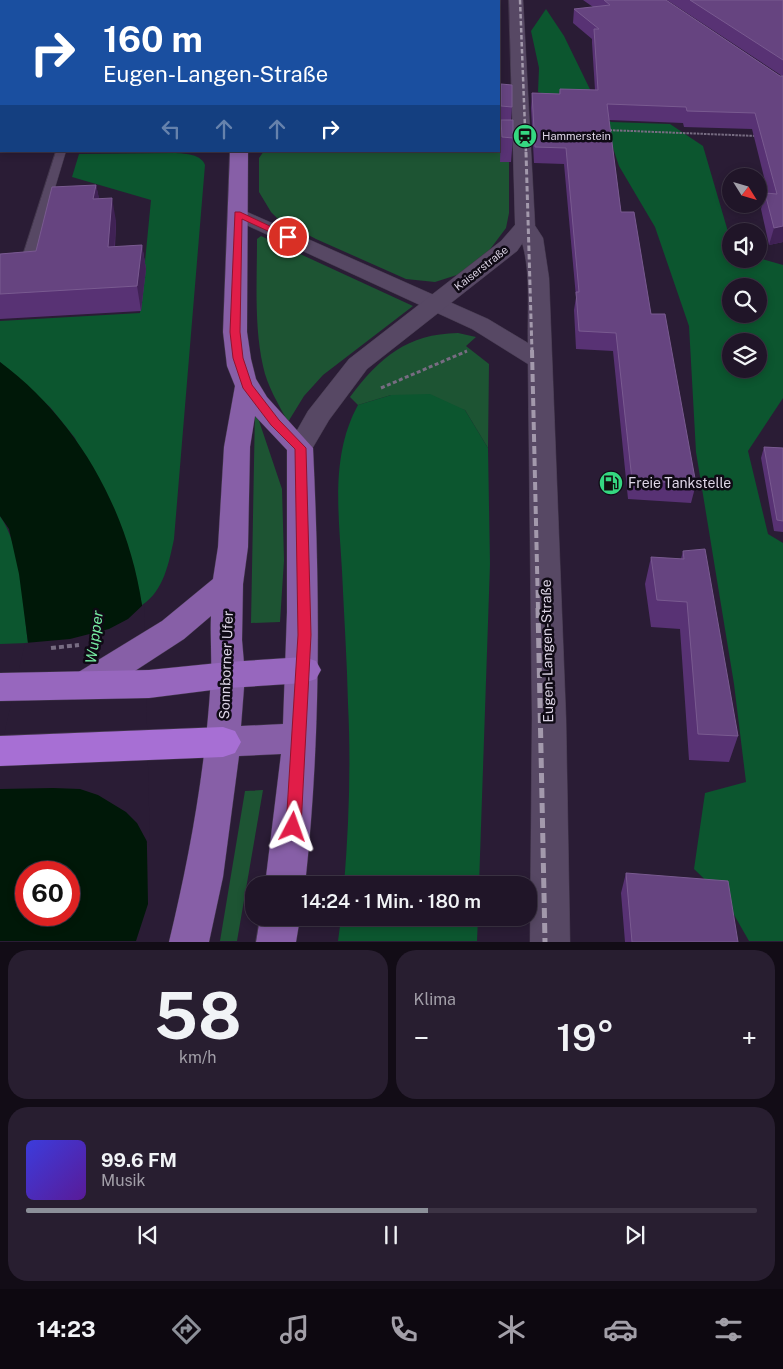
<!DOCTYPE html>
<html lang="de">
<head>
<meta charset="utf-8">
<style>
  :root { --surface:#201528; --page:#281e30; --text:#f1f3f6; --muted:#a29fa8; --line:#3d3445; --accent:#8c9099 }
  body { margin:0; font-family:"Public Sans",sans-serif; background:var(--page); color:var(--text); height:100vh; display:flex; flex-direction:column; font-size:19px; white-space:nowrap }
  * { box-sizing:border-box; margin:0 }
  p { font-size:16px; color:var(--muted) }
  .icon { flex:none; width:28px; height:28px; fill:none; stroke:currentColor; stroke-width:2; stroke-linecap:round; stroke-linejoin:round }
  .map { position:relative; height:942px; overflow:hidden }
  .drawer { display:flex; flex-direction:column; gap:8px; padding:8px; background:#120c16; flex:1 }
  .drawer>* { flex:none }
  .hud { position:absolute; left:0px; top:0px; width:500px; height:152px; box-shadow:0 2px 8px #0003,0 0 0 1px var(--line); background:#1a4fa0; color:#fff; overflow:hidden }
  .needle { width:32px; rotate:127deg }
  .controls { position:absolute; left:722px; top:168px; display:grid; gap:10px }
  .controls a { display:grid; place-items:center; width:45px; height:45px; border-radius:50%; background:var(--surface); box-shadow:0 2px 8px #0003,0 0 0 1px var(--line); font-size:25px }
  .speed { position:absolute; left:15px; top:861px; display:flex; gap:10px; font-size:25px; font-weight:700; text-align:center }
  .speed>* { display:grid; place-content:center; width:65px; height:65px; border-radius:50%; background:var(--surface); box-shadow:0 2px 8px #0003,0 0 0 1px var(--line); line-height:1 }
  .speed .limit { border:8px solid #d22; background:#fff; color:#111 }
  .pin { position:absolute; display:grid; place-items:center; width:42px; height:42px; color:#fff; margin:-21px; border:2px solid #fff; border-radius:50%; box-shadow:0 1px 5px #0007 }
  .me { position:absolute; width:55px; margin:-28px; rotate:4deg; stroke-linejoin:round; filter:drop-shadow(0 0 4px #0008) }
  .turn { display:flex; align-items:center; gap:18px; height:105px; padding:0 20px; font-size:22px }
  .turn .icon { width:65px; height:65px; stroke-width:2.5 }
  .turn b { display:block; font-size:35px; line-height:42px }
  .lanes { display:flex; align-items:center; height:48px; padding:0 20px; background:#0003; justify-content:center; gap:25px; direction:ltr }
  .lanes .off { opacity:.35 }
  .big { font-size:38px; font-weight:600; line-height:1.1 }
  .drawer .tile { flex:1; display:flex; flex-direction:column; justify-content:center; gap:8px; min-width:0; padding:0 18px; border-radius:20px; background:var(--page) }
  .drawer .dial { align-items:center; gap:0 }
  .dial b { font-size:65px; line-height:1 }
  .song { display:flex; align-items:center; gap:15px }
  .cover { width:60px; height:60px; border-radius:8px; background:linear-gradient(135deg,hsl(240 70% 55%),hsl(270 70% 35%)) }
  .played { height:5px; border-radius:2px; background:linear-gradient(90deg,var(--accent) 55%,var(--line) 55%) }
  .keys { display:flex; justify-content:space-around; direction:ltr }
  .heat { display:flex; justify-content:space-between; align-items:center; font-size:28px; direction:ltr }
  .drawer .tiles { flex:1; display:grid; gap:8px; grid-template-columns:1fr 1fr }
  .tile:last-child { grid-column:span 2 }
  .trip { position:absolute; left:245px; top:876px; width:292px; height:50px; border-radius:20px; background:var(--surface); box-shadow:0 2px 8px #0003,0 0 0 1px var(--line); font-weight:600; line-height:50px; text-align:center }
  .menu { display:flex; height:80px; justify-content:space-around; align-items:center; background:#0d0810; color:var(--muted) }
  .menu .icon { width:35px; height:35px }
  .menu .on { color:var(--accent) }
  .menu b { font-size:22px; color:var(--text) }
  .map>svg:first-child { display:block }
  .green { fill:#1d5433 }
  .forest { fill:#0c562f; fill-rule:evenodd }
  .water { fill:#001808; fill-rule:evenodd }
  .pier { fill:#2a1c35 }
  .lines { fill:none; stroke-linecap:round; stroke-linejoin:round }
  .service-casing { stroke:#43384c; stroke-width:1 }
  .minor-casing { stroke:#43384c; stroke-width:1 }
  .tertiary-casing { stroke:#43384c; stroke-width:1 }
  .secondary-casing { stroke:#43384c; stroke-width:1 }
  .primary-casing { stroke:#43384c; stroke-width:1 }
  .trunk-casing { stroke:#43384c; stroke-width:1 }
  .motorway-casing { stroke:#43384c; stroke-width:1 }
  .path-far2 { stroke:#776c82; stroke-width:2; stroke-dasharray:2.5 1; stroke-linecap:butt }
  .path-far1 { stroke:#776c82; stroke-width:3; stroke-dasharray:4 2.5; stroke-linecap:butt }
  .path { stroke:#776c82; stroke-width:4; stroke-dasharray:5 3; stroke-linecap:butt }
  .service { fill:#574864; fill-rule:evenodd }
  .minor { fill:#574864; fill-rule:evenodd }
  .tertiary { fill:#574864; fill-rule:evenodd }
  .secondary { fill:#574864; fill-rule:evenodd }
  .primary { fill:#875fa7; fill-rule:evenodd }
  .trunk { fill:#9767be; fill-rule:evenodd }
  .motorway { fill:#a76fd4; fill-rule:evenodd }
  .rail-far3 { stroke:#a399ac; stroke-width:2.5; stroke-dasharray:4.5 2.5; stroke-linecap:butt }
  .rail-far2 { stroke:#a399ac; stroke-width:3; stroke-dasharray:5.5 3; stroke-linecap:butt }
  .rail-far1 { stroke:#a399ac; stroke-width:4; stroke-dasharray:8 4; stroke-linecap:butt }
  .rail { stroke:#a399ac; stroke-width:5; stroke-dasharray:10 5; stroke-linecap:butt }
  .wall { fill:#583274 }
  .shaded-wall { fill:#402255 }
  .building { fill:#664480; stroke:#795a90 }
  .route { fill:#e11d48; stroke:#92132f }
  .labels { text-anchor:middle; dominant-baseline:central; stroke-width:5; stroke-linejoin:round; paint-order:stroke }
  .far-poi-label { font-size:11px; fill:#ddd5e6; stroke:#0f0a15; text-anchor:start }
  .far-street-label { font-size:11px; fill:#ddd5e6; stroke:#0f0a15 }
  .poi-label { font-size:14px; fill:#ddd5e6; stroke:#0f0a15; text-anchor:start }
  .street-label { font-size:14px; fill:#ddd5e6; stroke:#0f0a15 }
  .water-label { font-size:15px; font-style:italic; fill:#76eba2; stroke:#0f0a15 }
</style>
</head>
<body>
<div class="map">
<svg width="783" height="942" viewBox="0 0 783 942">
  <rect width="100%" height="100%" fill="#2a1c35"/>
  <path class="green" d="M499 147 509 152V213L506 228 488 252 460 274 435 282 406 279 316 239 279 220 271 212 259 192V158L264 151H499Z
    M261 236 413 306 323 375 304 396 288 422C279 405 267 386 263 366 254 325 257 281 257 239Z
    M458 333 476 337 466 346 489 364 488 448 465 410 391 395 358 405 350 397C380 357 407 334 458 333Z
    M255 409 282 489 284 560 280 622 251 623Z
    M263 790 237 941H220L245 791Z"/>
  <path class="forest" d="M546 9 564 36 603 116 611 122 670 124 703 146 731 242V259L759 258 783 265V398L748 451 768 534 783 543V941H749L725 899 694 869 705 793 746 782 734 684 696 452 689 326 655 227 619 166 608 133 574 103 538 92 539 68 531 31ZM731 286H759V314H731ZM731 341H759V369H731Z
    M176 153C186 154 201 154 205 165L174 539C169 562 164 591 142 605L127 545 75 438 50 407 0 362V321L140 313 151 200 72 177 79 154Z
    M430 394 465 410 488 448 490 564 479 885H344C349 825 351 764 348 704 347 660 344 616 342 571 339 516 330 456 358 405L391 395Z
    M0 516C22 548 23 604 28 643L0 644Z
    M341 918H478L477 941H338Z"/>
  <path class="water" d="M0 362C77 419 128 510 142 605 146 635 143 669 144 699 145 768 147 836 148 904L136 941H0V763L28 643 19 574 9 529 0 516ZM26 872H69V915H26Z"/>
  <path class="pier" d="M144 604 150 847 137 823 126 812 98 795 80 789 53 788 0 789V752L25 643 70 639 109 629 128 619Z"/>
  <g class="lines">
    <g class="service-casing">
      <path id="service" d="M56 151H66L32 264 30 267H22L20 264Z"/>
    </g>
    <g class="minor-casing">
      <path id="minor" d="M0 113H1V123H0Z
        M0 134H1V144H0Z"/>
    </g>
    <g class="tertiary-casing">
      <path id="tertiary" d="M238 208 488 319 528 343C527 305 533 259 515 225L518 221 525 219 532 221 543 238 549 278 566 718 570 942H530L532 718 528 364 472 329 231 218 228 214 231 210Z"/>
    </g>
    <g class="secondary-casing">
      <path id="secondary" d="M509 0H523L535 225 517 251 367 369 329 420 309 454 300 457 291 454 287 448 308 411 349 359 501 241 515 225Z"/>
    </g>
    <g class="primary-casing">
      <path id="primary" d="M248 0H262V1H248Z
        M230 151H248L247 332 251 359 256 379 267 397 313 448C320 595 321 739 305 885H265L281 754 239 756 223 877 209 942H169C190 855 206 766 211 677 212 657 210 636 211 616L184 639 101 693 89 697 77 693 72 683 77 673 162 621 213 579 218 547 224 447 235 386 227 366 223 332ZM255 416 287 450V612L283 724 241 726 245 675 242 640 243 584 248 547 250 447Z
        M260 918H300L296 942H256Z"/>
    </g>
    <g class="trunk-casing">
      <path id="trunk" d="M304 657 316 661 321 670 316 679 304 683 228 688 149 698 0 701V673L149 670 228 662Z"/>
    </g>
    <g class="motorway-casing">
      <path id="motorway" d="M223 727 235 731 241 742 235 753 223 757 0 766V736Z"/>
    </g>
    <path class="path-far2" d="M606 130 757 136"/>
    <path class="path-far1" d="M381 388 467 351"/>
    <path class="path" d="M51 648 79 645"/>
    <use href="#service" class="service"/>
    <use href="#minor" class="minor"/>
    <use href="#tertiary" class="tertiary"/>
    <use href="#secondary" class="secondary"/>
    <use href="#primary" class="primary"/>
    <use href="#trunk" class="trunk"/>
    <use href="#motorway" class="motorway"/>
    <path class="rail-far3" d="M520 0 526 153"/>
    <path class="rail-far2" d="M526 152 532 352"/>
    <path class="rail-far1" d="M532 350 538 609"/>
    <path class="rail" d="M538 608 545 942"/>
  </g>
  <path class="wall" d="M0 0H228L227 1H1V31L0 32Z
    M583 0H666L780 76H782L667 0H783V242L769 245 761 209 765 193H768L752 129 684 127 683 123 609 120 621 212 651 314 696 484 691 503 628 499 613 351 576 349 574 310 576 297 564 164 534 163 531 108 532 93 559 94 560 89 595 90 592 43V39L573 23 574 9 593 7Z
    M501 84 512 107 511 120 513 138 511 162H500L501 130H500V107Z
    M96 185 99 199 116 221 115 247 142 245 146 269 141 311 0 319V254L36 251Z
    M764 447 783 448V532L774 531 761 458Z
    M683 551 738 736 729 762 689 760 680 629 651 627 645 584 651 557 681 559Z
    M626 873 738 942H625L621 893Z"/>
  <path class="shaded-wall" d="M1 15V31L0 32V16Z
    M96 185 101 207 93 199Z
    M112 198 116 221 113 271 108 247Z
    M783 226V242L769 245 774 228Z
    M142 245 146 269 141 311 137 286Z"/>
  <path class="building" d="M0 0H88L87 1H1V15L0 16Z
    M100 0H223V1H101Z
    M276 0H493V1H275Z
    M604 0H666L780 76H783V226L774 228 765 193 777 194 755 113 687 111 686 107 607 104 621 212H634L651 314H665L696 484 632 480 616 333 579 331 576 292H579L566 148 535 147 532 93 560 94V89L598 90 594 29H599L574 9 610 5Z
    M690 0H783V60Z
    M501 84 512 85V107L501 106Z
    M501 120H513V138L502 137Z
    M96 185 93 199 112 198 108 247 142 245 137 286 0 294V254L36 251 52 187Z
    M764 447 783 448V521L777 520Z
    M705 549 738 736 698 734 687 602 657 600 651 557 684 559 683 551Z
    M626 873 728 881 738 942H632Z"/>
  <path class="route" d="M235 212H240L293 237 285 239 242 219 240 332 243 358 252 385 279 420 306 448 311 635 301 827 299 832 293 834 288 832 286 827 298 635 295 449 271 425 243 388 233 358 230 332Z"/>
  <defs>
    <g id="station-disc" transform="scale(1.25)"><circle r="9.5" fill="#35d881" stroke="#0f0a15"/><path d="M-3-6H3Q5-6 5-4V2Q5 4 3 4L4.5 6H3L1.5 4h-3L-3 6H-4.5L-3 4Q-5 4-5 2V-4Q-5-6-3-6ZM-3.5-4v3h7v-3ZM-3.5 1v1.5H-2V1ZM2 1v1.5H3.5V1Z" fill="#111"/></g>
    <g id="fuel-disc" transform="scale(1.25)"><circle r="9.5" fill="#35d881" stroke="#0f0a15"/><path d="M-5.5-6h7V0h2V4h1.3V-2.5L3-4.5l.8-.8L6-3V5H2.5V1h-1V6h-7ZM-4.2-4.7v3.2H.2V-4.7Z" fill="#111"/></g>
  </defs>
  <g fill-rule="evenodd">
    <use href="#station-disc" x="525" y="136"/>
    <use href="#fuel-disc" x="611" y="483"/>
  </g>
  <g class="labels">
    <g class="far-poi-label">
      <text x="542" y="136">Hammerstein</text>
    </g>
    <g class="far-street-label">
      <text transform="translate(481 268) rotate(-38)">Kaiserstraße</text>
    </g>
    <g class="poi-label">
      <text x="628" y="483">Freie Tankstelle</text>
    </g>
    <g class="street-label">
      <text transform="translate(547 651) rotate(-91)">Eugen-Langen-Straße</text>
      <text transform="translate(226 665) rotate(-88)">Sonnborner Ufer</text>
    </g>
    <g class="water-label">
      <text transform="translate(94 637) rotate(-82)">Wupper</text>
    </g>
  </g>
</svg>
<div class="controls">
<a><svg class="needle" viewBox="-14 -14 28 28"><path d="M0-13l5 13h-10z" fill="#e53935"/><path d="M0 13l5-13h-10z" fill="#a29fa8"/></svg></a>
<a><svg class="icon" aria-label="sound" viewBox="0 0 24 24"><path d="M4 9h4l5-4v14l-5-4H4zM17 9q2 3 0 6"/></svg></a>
<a><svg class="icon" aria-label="search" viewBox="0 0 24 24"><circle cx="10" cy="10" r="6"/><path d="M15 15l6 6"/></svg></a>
<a><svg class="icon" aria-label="layers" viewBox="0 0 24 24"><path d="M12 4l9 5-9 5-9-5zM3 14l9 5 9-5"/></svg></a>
</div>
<div class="speed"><div class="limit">60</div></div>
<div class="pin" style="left:288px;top:237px;background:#d93025"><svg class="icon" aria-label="arrive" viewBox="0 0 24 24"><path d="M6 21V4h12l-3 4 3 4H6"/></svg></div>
<svg class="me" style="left:293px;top:827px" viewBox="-20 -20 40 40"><path d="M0-17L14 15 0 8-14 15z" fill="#e11d48" stroke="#fff" stroke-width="4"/></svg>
<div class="trip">14:24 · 1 Min. · 180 m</div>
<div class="hud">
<div class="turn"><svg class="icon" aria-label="right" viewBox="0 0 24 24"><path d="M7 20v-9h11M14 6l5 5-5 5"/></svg><div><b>160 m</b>Eugen-Langen-Straße</div></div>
<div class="lanes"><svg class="icon off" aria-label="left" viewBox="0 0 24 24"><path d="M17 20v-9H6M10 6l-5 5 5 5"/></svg><svg class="icon off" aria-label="ahead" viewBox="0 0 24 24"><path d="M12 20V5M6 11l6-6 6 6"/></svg><svg class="icon off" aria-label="ahead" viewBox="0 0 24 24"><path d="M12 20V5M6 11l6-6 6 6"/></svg><svg class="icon" aria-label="right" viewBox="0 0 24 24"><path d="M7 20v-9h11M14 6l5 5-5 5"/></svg></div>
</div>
</div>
<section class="drawer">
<div class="tiles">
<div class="tile dial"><b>58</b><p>km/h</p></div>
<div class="tile"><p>Klima</p>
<div class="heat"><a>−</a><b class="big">19°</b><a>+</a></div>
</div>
<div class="tile">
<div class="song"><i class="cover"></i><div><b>99.6 FM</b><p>Musik</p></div></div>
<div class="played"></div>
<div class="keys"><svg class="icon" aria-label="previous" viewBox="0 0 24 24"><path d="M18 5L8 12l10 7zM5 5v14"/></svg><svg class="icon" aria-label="pause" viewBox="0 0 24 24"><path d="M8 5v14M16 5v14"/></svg><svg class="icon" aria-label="next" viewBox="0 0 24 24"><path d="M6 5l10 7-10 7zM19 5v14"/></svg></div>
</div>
</div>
</section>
<nav class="menu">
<b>14:23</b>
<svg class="icon on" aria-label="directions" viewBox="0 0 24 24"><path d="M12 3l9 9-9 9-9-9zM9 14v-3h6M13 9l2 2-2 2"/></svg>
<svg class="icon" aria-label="music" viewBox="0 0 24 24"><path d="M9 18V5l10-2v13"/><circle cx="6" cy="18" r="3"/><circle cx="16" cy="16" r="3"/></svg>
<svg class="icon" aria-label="phone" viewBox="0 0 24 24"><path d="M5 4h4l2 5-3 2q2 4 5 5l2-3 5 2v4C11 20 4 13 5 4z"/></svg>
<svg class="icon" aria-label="climate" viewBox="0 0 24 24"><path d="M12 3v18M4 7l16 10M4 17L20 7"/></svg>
<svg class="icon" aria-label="car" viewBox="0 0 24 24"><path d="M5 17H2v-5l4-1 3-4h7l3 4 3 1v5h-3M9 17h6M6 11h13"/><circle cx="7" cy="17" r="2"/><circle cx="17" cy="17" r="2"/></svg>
<svg class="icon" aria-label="filters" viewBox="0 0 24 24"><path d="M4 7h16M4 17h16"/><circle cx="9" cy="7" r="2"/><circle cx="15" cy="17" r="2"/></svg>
</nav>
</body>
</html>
